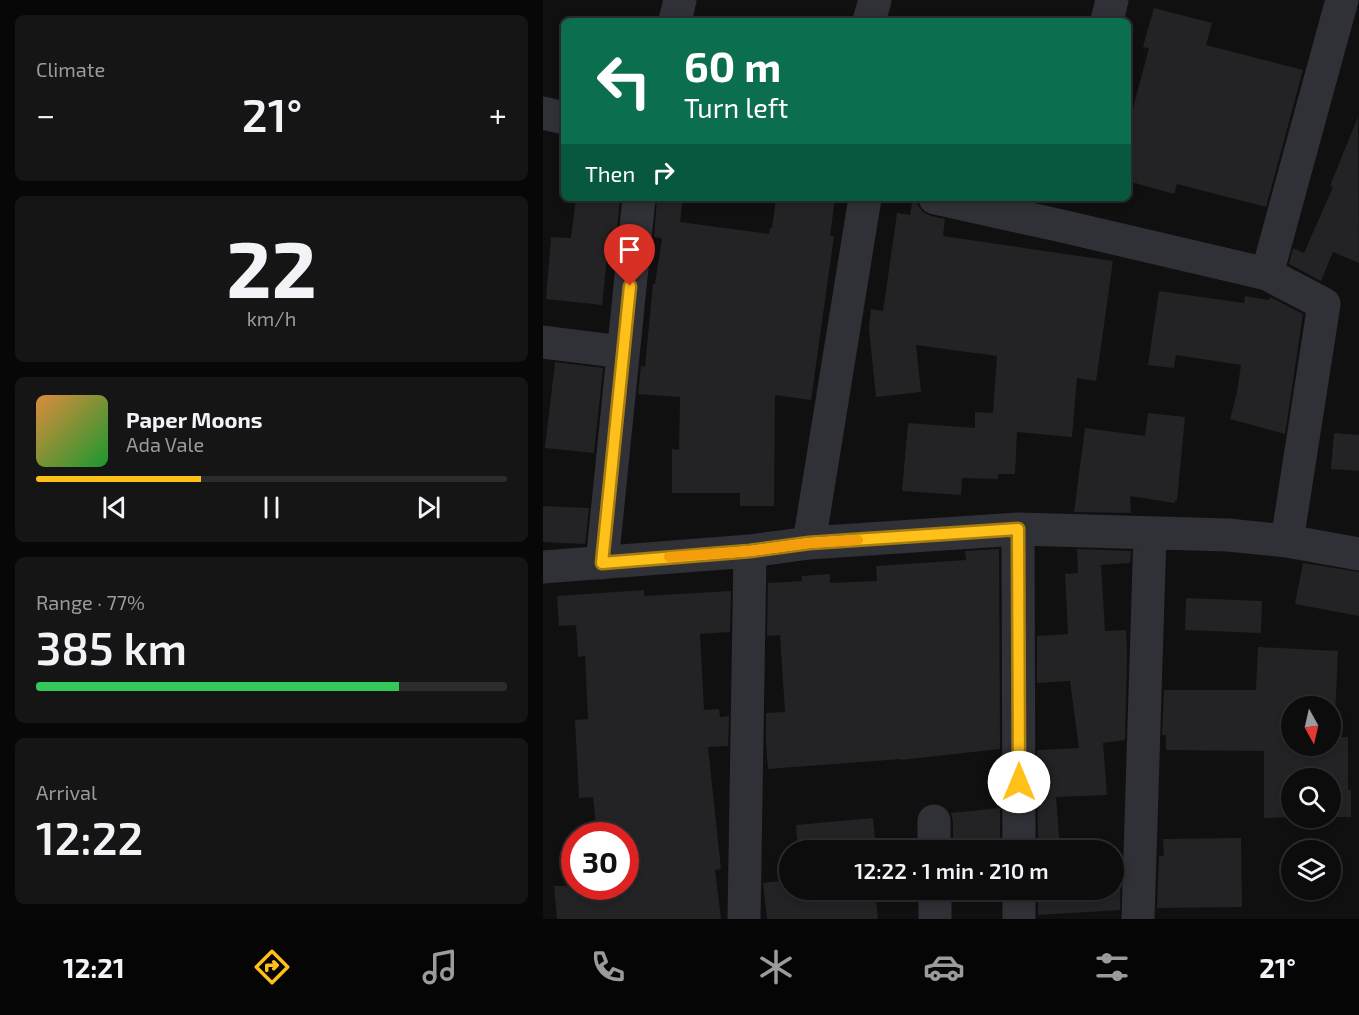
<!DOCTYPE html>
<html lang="en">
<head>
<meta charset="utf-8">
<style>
  :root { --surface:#0c0c0d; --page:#151516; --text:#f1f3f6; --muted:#9a9b9d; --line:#2c2c2e; --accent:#ffc01a }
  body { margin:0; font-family:"Exo 2",sans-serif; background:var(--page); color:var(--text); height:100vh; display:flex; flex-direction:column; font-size:22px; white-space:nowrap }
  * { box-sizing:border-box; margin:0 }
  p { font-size:20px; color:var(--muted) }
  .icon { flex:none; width:33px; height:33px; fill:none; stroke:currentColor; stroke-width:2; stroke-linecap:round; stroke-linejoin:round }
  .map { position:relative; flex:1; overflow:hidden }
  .drawer { display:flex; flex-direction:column; gap:15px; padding:15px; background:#070707; width:543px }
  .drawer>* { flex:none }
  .guide { position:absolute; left:18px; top:18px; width:570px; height:183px; border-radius:9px; box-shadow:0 3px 9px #0003,0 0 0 2px var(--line); background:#0b6e4f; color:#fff; overflow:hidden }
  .needle { width:39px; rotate:172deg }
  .fabs { position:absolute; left:738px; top:696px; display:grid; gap:12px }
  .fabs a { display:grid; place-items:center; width:60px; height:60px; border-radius:50%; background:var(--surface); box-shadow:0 3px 9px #0003,0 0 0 2px var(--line); font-size:30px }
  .speed { position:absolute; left:18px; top:822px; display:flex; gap:12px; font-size:30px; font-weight:700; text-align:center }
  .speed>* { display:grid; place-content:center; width:78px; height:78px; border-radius:50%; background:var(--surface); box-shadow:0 3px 9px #0003,0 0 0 2px var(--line); line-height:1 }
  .speed .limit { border:9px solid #d22; background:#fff; color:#111 }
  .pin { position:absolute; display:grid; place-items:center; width:51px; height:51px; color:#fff; margin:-62px -26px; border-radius:50% 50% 50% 0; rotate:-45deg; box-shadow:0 0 6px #0007 }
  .pin .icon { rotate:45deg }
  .me { position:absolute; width:66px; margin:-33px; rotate:0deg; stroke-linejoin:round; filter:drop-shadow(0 0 4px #0008) }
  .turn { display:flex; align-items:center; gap:21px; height:126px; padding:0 24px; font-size:27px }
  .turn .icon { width:78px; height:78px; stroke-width:2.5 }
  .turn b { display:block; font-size:42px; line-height:51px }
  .then { display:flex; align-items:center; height:57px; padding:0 24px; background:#0003; gap:12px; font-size:22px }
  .big { font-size:45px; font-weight:600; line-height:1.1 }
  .drawer .tile { flex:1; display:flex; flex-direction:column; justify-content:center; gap:9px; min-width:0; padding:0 21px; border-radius:9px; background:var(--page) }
  .drawer .dial { align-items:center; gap:0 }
  .dial b { font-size:78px; line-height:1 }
  .song { display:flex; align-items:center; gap:18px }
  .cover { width:72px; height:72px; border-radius:9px; background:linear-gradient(135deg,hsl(30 70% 55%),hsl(130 70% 35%)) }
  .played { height:6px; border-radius:3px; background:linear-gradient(90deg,var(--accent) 35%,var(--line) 35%) }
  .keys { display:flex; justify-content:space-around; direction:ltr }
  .heat { display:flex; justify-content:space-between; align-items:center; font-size:33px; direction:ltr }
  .charge { height:9px; border-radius:4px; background:linear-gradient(90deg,#34c759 77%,var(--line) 0) }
  .trip { position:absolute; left:236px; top:840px; width:345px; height:60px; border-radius:30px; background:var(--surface); box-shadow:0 3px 9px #0003,0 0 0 2px var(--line); font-weight:600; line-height:60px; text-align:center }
  .dock { display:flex; height:96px; justify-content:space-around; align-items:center; background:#050505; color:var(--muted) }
  .dock .icon { width:42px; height:42px }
  .dock .current { color:var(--accent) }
  .dock b { font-size:27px; color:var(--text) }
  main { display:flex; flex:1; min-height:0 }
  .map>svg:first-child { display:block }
  .building { fill:#232326; fill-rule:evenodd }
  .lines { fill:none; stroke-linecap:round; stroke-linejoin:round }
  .minor { stroke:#303137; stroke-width:33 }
  .route-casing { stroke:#a67d11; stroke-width:15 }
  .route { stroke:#ffc01a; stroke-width:10 }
  .slow { stroke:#f59e0b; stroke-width:10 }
</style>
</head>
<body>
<main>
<section class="drawer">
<div class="tile"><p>Climate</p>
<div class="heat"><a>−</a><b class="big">21°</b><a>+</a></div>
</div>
<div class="tile dial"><b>22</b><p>km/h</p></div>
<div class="tile">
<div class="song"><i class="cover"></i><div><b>Paper Moons</b><p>Ada Vale</p></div></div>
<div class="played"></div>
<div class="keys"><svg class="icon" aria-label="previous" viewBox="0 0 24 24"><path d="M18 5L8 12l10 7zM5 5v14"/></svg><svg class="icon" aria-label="pause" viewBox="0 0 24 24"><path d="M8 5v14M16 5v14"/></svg><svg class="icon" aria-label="next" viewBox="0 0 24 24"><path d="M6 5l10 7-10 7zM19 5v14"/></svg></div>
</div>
<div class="tile"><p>Range · 77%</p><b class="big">385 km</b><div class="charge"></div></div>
<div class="tile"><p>Arrival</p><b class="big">12:22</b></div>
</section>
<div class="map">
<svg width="816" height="919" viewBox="0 0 816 919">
  <rect width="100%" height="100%" fill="#101011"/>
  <path class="building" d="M611 8 669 23 663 45 760 70 723 207 634 184 631 194 585 181V111L589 112 606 48 600 47Z
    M815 117 816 263 790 252 778 281 746 264 750 248 761 253 790 187 787 186Z
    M33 198H77L74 231 67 230 59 305 3 299 8 237 28 238Z
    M114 198H140L137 222 226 234 227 228H229L233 198H292L287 236H291L268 400 232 395 231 506H197V493H129V449L136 450 137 397 95 394 98 366 102 367 110 284H112L119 238 111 237Z
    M370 198H374V204L380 212 388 216 402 219 400 236 570 261 553 381 534 378 529 437 474 432 472 474H455V479L419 478 418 495 359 491 365 423 432 428V412L450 413 454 356 373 345 378 392 333 397 326 329 328 309 340 311 354 213 367 215Z
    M616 291 701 303 702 296 726 300 727 297 760 314 742 434 687 419 694 392 698 365 633 355 631 368 605 365Z
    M12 362 60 368 51 453 2 448Z
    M605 413 642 417 634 500H632V503L587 496 588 513 531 512 542 428 602 436Z
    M791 433 816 435V471L788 469Z
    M0 506 46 508 42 544 0 542Z
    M456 549 457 749 358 760V759L225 769 223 743V713L242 712 237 635 224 636 225 583 259 581V576L287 574V583L334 581 333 566 423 560 422 551Z
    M534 549 588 551 587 563 558 565 562 631 583 630 584 656 582 740 560 743 564 795 513 797 517 850H495L494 750 536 748 527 681 494 683V636L525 634 522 574 535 573Z
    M760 563 816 572V616L752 604Z
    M101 590V596L188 591 187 632 157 634 161 710 176 709 177 717 186 716 185 746 165 747 178 869 172 870 178 919H14L11 886H82V836H54L50 797 36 798 32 720 45 719 42 656 35 657 33 625 16 626 14 596Z
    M643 598 719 601 718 633 642 630Z
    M715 647 795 651 791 737H805V790H808V817H788V778H748V817L721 818V751L623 750V735H619L621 690H713ZM748 706H788V746H748Z
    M457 808V845L410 849V821L408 813Z
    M330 818 333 850H255L253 825Z
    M698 838 699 907 614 908 616 856H621L620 839Z
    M578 858 577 910 495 915V890H570V859Z
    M246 880V890H332L335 919H224L220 883Z"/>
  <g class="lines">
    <path class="minor" d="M132 21 137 0
      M326 21 332 0
      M564 21 569 0
      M0 113 21 118
      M392 198 519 226 724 274 781 304 744 541
      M724 274 799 0
      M0 342 80 352
      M475 529 476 850
      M266 543 322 198
      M59 563 96 198
      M0 567 207 551 266 543 475 529 685 535 744 541 816 554
      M391 821V850
      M392 890V919
      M476 890V919
      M201 919 207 551
      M595 919 607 533"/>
  </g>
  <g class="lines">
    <g class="route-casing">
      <path id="route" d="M87 286 59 563 207 551 266 543 475 529 476 782"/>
    </g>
    <use href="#route" class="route"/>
    <path class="slow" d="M126 557 207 551 266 543 315 540"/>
  </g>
</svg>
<div class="fabs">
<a><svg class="needle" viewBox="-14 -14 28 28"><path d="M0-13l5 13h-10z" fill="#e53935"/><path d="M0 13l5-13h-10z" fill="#9a9b9d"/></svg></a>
<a><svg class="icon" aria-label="search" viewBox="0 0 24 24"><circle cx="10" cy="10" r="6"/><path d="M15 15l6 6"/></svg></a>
<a><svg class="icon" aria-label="layers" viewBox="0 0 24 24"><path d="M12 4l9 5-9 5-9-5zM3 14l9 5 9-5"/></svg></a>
</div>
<div class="speed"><div class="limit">30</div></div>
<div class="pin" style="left:87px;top:286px;background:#d93025"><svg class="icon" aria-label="arrive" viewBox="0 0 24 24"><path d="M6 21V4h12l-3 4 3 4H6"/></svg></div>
<svg class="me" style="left:476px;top:782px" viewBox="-20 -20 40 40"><circle r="19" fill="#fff"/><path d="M0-13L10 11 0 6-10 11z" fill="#ffc01a"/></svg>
<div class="trip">12:22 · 1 min · 210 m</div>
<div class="guide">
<div class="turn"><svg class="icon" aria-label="left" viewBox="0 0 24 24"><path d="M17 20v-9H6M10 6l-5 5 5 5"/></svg><div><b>60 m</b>Turn left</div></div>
<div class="then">Then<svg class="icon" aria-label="right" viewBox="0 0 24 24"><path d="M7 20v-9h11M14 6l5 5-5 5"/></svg></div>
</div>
</div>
</main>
<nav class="dock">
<b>12:21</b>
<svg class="icon current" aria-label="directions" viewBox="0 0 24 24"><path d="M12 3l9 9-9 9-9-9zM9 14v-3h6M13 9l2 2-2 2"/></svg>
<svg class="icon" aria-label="music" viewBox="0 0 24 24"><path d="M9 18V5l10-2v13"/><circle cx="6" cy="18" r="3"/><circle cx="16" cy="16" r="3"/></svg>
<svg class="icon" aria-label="phone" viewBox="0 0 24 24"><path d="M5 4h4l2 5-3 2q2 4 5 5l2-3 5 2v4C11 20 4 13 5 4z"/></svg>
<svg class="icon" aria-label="climate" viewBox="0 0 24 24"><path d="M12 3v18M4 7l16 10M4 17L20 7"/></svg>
<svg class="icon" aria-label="car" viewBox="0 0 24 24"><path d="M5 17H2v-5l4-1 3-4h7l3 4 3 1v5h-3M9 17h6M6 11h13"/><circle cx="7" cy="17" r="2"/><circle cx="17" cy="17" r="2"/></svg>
<svg class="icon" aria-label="filters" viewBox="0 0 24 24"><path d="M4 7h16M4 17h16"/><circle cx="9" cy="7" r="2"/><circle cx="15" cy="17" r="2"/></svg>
<b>21°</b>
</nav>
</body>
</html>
